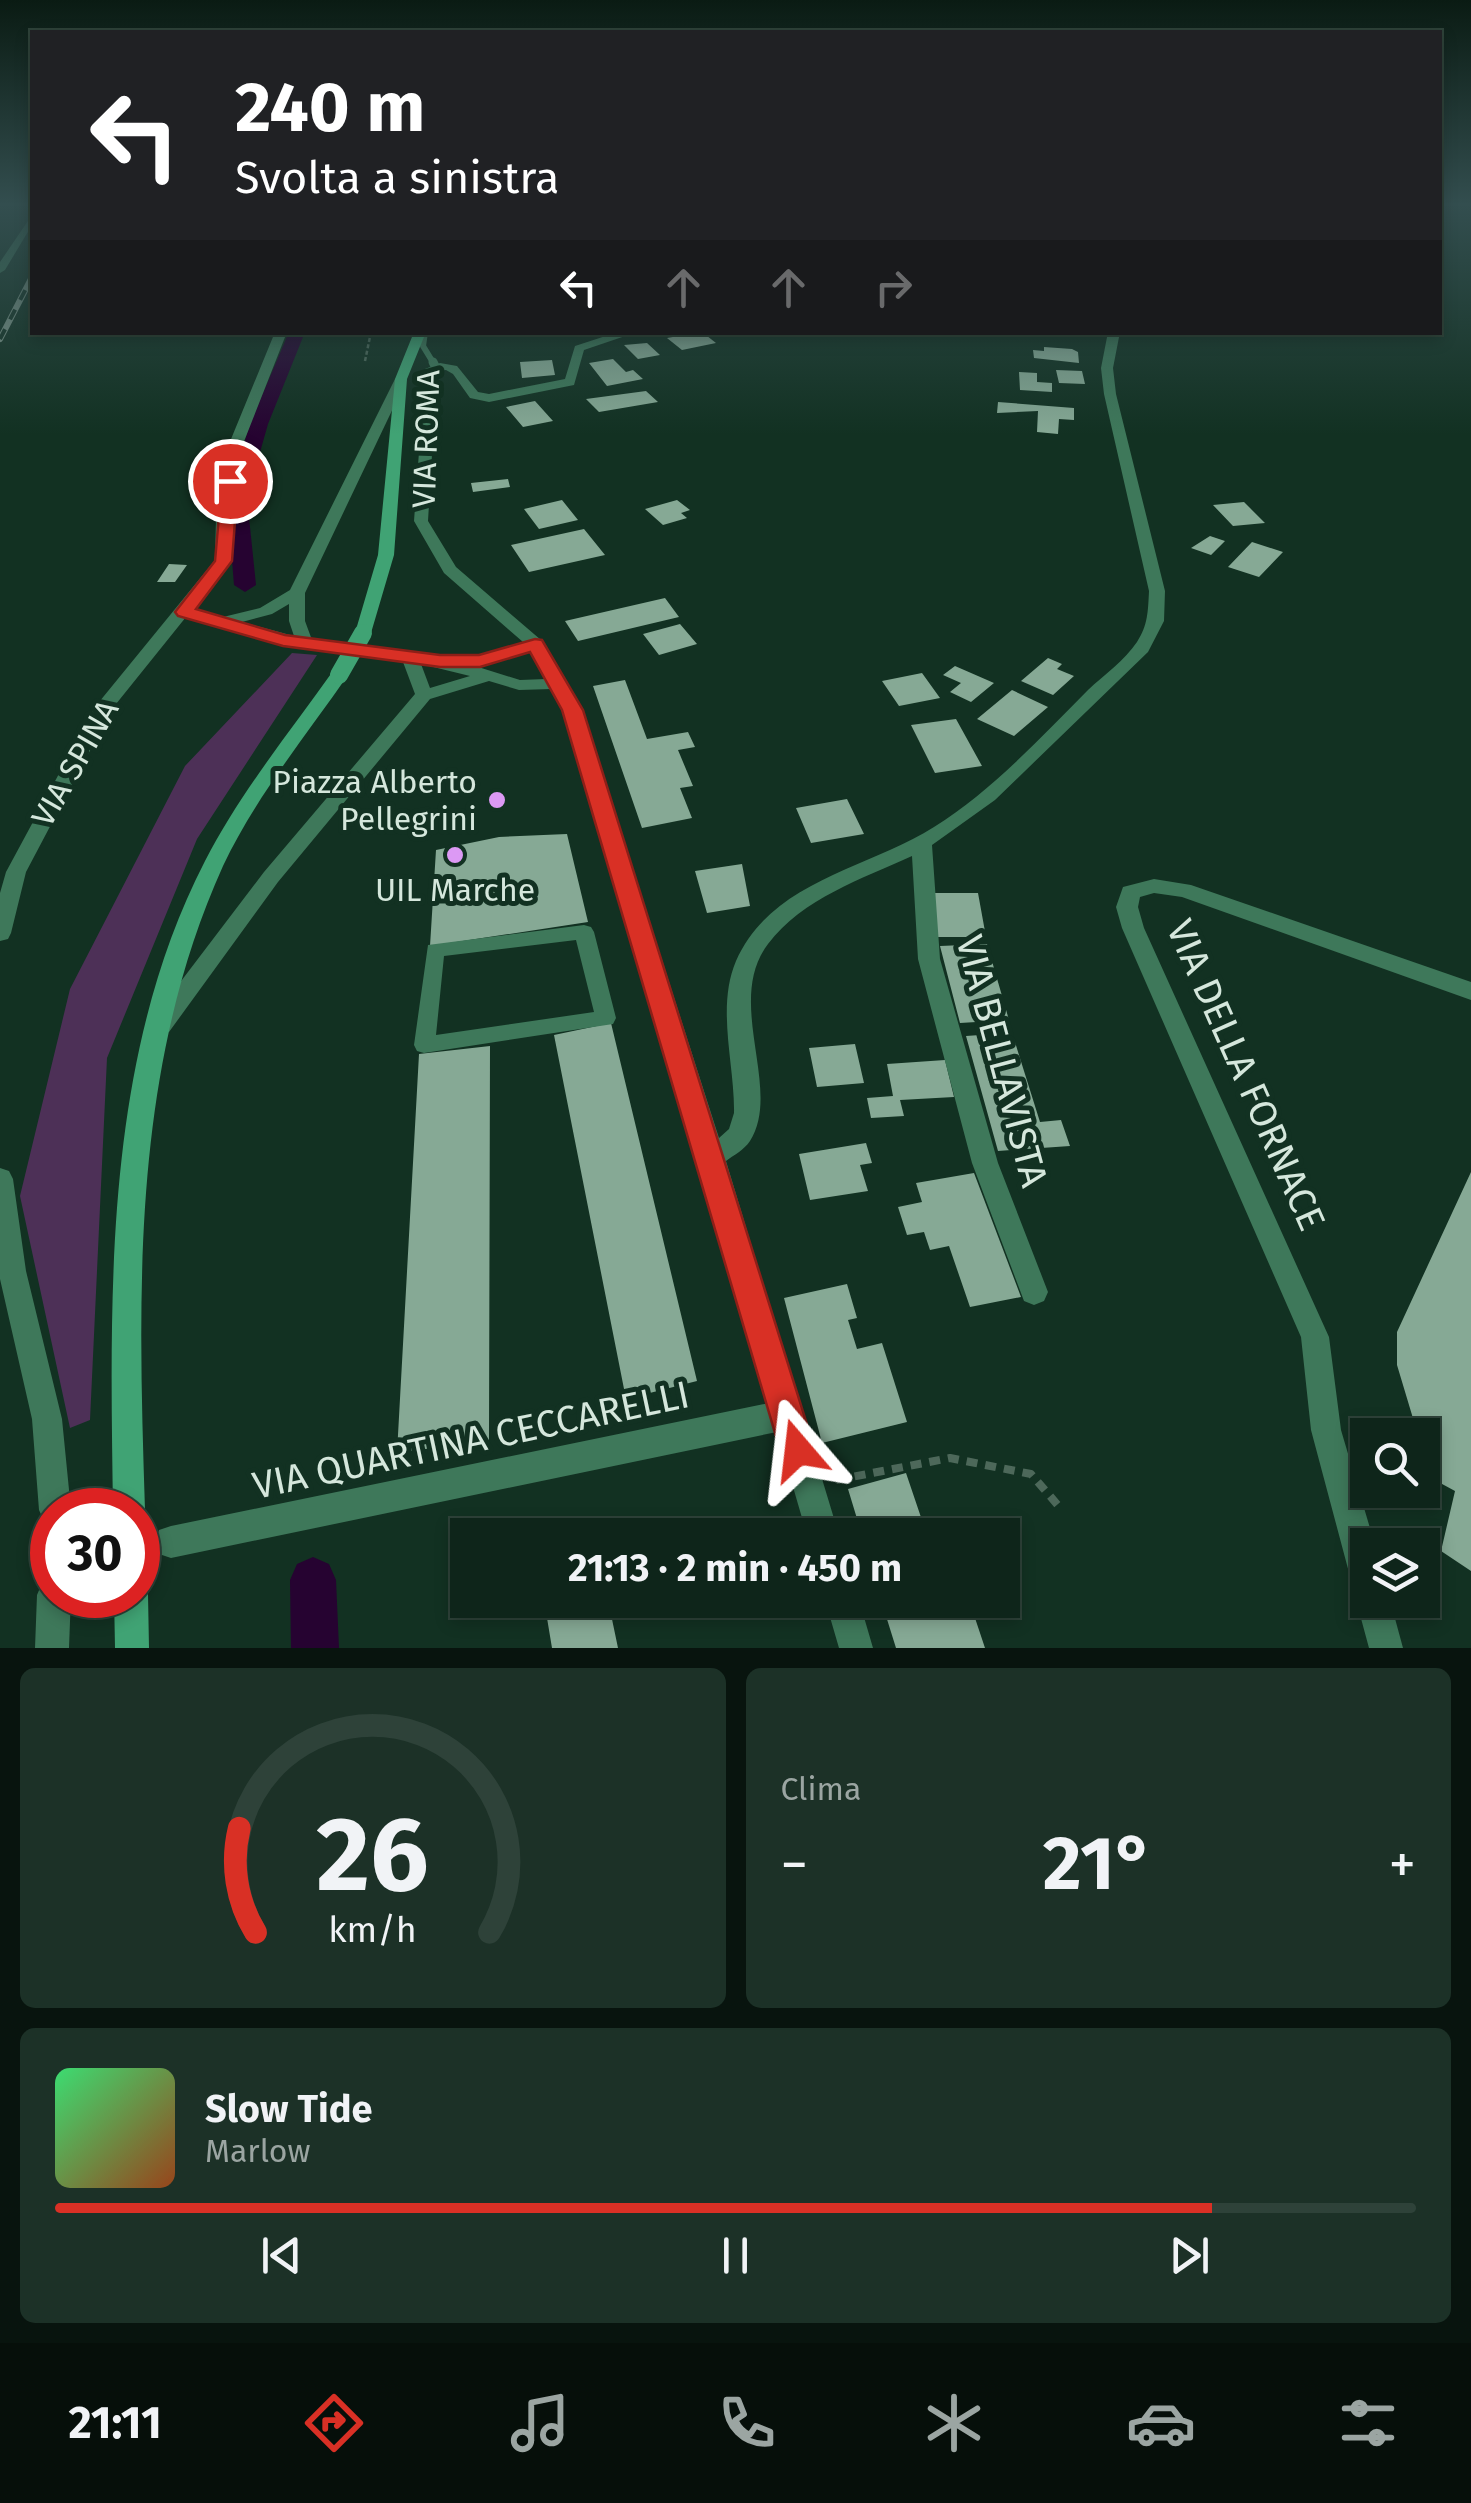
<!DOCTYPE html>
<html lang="it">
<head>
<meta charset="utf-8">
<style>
  :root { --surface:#0e251a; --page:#1c3127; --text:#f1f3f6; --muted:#9ba5a2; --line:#2e4239; --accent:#d93025 }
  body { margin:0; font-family:"Fira Sans",sans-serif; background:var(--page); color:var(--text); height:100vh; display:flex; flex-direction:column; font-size:38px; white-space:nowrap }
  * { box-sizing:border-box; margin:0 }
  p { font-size:32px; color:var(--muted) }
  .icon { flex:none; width:55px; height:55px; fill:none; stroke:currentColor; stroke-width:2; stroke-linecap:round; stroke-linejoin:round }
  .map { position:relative; height:1648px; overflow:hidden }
  .drawer { display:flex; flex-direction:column; gap:20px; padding:20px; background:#08140e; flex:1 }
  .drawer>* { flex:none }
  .guide { position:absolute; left:30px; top:30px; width:1412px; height:305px; border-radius:0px; box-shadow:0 5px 15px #0003,0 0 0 2px var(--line); background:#202124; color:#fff; overflow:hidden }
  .buttons { position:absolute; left:1350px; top:1418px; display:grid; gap:20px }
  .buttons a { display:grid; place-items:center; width:90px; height:90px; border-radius:0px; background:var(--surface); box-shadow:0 5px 15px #0003,0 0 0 2px var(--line); font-size:50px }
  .speed { position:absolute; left:30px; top:1488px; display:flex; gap:20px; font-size:50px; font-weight:700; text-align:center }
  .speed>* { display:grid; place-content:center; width:130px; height:130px; border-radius:50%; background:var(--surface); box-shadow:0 5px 15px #0003,0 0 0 2px var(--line); line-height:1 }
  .speed .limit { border:15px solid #d22; background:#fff; color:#111 }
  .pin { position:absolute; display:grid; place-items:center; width:85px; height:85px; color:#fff; margin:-42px; border:5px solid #fff; border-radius:50%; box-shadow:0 2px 10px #0007 }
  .me { position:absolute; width:110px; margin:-55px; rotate:343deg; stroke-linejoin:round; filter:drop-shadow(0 0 8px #0008) }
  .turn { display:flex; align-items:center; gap:35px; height:210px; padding:0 40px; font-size:45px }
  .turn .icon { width:130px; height:130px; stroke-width:2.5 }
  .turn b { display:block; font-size:70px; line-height:85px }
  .lanes { display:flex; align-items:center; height:95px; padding:0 40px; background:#0003; justify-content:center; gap:50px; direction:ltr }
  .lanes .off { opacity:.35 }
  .big { font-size:75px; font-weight:700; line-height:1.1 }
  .drawer .widget { flex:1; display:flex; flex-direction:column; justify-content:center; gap:15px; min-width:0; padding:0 35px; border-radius:15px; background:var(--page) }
  .drawer .dial { align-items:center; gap:0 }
  .dial svg { height:260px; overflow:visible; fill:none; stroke:var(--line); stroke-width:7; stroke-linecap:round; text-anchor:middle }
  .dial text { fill:var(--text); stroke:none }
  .song { display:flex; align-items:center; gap:30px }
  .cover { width:120px; height:120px; border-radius:15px; background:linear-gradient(135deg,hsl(140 70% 55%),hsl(20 70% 35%)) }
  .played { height:10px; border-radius:5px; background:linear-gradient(90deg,var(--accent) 85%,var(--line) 85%) }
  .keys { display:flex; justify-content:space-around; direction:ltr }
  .heat { display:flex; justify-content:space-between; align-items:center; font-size:55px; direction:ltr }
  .drawer .tiles { flex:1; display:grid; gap:20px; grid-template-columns:1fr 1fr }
  .widget:last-child { grid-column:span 2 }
  .trip { position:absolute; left:450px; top:1518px; width:570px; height:100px; border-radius:0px; background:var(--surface); box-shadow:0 5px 15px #0003,0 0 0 2px var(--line); font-weight:700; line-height:100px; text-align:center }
  .tabs { display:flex; height:160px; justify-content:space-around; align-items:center; background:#060f0a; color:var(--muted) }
  .tabs .icon { width:70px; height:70px }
  .tabs .active { color:var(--accent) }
  .tabs b { font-size:45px; color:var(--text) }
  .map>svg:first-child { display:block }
  .green { fill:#4d3057 }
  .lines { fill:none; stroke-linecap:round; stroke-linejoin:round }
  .canal { fill:#260331; fill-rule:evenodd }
  .building { fill:#86a995 }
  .path-far1 { stroke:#4d685a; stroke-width:2.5; stroke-dasharray:4 2.5; stroke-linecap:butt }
  .path { stroke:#4d685a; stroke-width:8; stroke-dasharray:11 8; stroke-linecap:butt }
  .service-far1 { stroke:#3e785a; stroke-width:6 }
  .service { stroke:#3e785a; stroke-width:9 }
  .pedestrian { fill:#3e785a; fill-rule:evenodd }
  .minor { fill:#3e785a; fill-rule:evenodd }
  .secondary { fill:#40a374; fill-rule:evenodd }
  .rail-casing { stroke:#80988b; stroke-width:6 }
  .rail { stroke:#123122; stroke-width:4; stroke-dasharray:11; stroke-linecap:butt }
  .secondary-bridge { stroke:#40a374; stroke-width:18 }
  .route { fill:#d93025; stroke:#8d1f18; stroke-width:2.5 }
  .poi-dot { fill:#dc99f4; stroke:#123122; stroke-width:4 }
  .labels { text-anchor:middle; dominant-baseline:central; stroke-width:10; stroke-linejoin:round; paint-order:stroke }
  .street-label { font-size:32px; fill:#d5e7dc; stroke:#123122 }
  .poi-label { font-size:32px; fill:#d5e7dc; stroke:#123122; text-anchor:end }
  .near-street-label { font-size:38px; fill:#d5e7dc; stroke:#123122 }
</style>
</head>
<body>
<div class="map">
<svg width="1471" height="1648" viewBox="0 0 1471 1648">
  <rect width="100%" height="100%" fill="#123122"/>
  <path class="green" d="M292 653 317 655 197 839 107 1058 90 1420 70 1428 20 1196 70 989 185 766Z"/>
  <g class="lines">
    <path class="canal" d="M289 332H305L268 424 247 498 256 585 245 592 234 585 227 498 250 424Z
      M313 1557 329 1564 336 1580 339 1648H291L290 1580 297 1564Z"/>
  </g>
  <path class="building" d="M702 332 716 343 682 350 667 338Z
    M647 343 660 355 638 359 624 345Z
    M1044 347 1072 349 1078 352 1079 363 1034 358 1033 350 1044 351Z
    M613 359 626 372 633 370 643 379 607 386 589 363Z
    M552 360 555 375 522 378 520 362Z
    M1056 370 1082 371 1085 384 1059 383Z
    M1019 372 1037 373V382L1052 383V392L1020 390Z
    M646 391 658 402 599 412 586 399Z
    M535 401 553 421 523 427 506 407Z
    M998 402 1074 408V420L1059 419 1058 434 1037 432 1038 411 997 413Z
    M508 479 510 487 473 492 471 483Z
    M562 500 578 520 539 529 524 509Z
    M677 500 690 510 681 513 687 518 663 525 645 509Z
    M1244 502 1265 523 1233 526 1213 505Z
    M584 529 605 555 529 572 511 545Z
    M1210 536 1225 541 1211 555 1191 548Z
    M1252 542 1283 552 1259 577 1228 567Z
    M169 564 187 565 175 582H157Z
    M665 598 679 617 578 641 565 621Z
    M680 624 697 644 659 655 643 634Z
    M1048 658 1062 664 1057 669 1074 676 1053 695 1021 681Z
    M955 666 994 683 971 702 950 692 961 683 943 675Z
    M922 673 940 698 899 706 882 681Z
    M625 680 647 739 688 732 695 747 678 750 693 786 680 788 692 818 642 828 593 686Z
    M1012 690 1048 707 1014 736 977 719Z
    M956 719 982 766 935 773 911 725Z
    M847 799 864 834 811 843 796 808Z
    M567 834 588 922 430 946 436 850 499 837Z
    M742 864 750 906 707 913 695 871Z
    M931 893H978L986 937H937Z
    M987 944 1009 1020 960 1023 940 946Z
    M611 1023 697 1381 626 1399 554 1035Z
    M994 1034 996 1040 1014 1039 1040 1122 1061 1120 1070 1146 998 1151 966 1036Z
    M855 1044 864 1083 817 1087 809 1048Z
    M490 1046 489 1440 397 1453 419 1054Z
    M945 1060 954 1097 900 1100 904 1116 871 1118 867 1098 893 1096 887 1064Z
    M866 1143 872 1163 860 1165 868 1191 810 1200 799 1154Z
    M1471 1172V1571L1441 1551 1455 1491 1431 1478 1422 1435H1418L1397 1365V1332Z
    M974 1173 1021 1297 970 1307 949 1246 930 1250 924 1232 907 1235 898 1207 922 1202 916 1183Z
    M847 1284 857 1318 848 1320 857 1349 882 1343 907 1422 822 1443 784 1298Z
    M906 1473 927 1535H862L848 1489Z
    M591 1518 594 1535H541V1534Z
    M544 1600H608L618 1648H552Z
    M881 1600H969L985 1648H896Z"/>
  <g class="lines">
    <path class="path-far1" d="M365 361 371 332"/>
    <path class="path" d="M836 1480 950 1458 1031 1474 1062 1510"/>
    <path class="service-far1" d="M425 332 423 346 434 364"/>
    <path class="service" d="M433 362 435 366"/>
    <path class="pedestrian" d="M584 925 591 927 594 932 616 1018 613 1024 424 1053 417 1051 414 1045 428 945ZM576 940 594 1012 436 1035 444 956Z"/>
    <path class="minor" d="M32 215V225L5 270 0 273V262Z
      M275 332H287L243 444 230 518 231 561 192 609 223 617 260 608 290 590 395 379 401 375 407 379 305 593V621L312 640 448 658 479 656 523 642 444 573 414 521 425 369 440 363 457 366 478 392 489 394 565 379 575 346 618 332H637L584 350 574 385 489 402 470 398 453 374 446 370 437 371 428 521 456 567 541 640 582 710 719 1138 729 1129 734 1113C735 1065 716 1008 736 961 771 881 867 869 934 827 992 791 1040 738 1088 690 1104 675 1125 660 1137 642 1148 625 1148 611 1149 591L1104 394 1101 368 1108 332H1120L1113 368 1116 394 1165 591 1164 621 1148 652 995 800 932 845 940 959 998 1163 1048 1292 1044 1301 1034 1305 1024 1301 972 1163 918 959 912 856C862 879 803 898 768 944 724 1002 783 1089 750 1141 744 1150 734 1155 726 1161L839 1535H807L777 1432 171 1558 159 1554 155 1542 159 1530 171 1526 769 1403 699 1157 564 710 552 689 519 690 489 681 430 699 278 882 169 1032 161 1034 153 1032 149 1025 153 1018 264 872 415 694 403 662 305 649 186 617 112 709 26 872 11 933 8 939 0 941V893L6 872 95 707 215 560 216 518 229 444ZM289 604V621L294 636 242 622 272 614ZM530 651 546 679 520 680 475 666ZM421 664 470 676 430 688Z
      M1154 879 1191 885 1471 982V1000L1182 897 1154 893 1140 897 1138 907 1144 928 1329 1337 1341 1430 1375 1545H1368V1600H1390L1403 1648H1369L1356 1600 1359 1593 1351 1580 1311 1430 1301 1337 1122 928 1116 907 1123 887Z
      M0 1168 9 1171 13 1179 26 1271 62 1419 71 1510H52V1525L44 1521 39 1510 32 1419 0 1279Z
      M52 1579V1595H71L69 1648H35L37 1595 42 1583Z
      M825 1600H859L873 1648H839Z"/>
    <path class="secondary" d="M414 332H426L407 379 394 555 371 633 363 638 355 633 378 555 395 379Z
      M339 670 348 675C305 737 255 798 223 866 131 1070 138 1292 145 1510L138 1522V1510H113C110 1293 103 1059 205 861 240 793 289 733 333 671Z
      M138 1581 143 1583 148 1595 149 1648H115L114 1595H138Z"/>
    <g class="rail-casing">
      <path id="rail" d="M0 339 32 277"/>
    </g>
    <use href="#rail" class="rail"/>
    <path class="secondary-bridge" d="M339 675 363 633"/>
  </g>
  <linearGradient id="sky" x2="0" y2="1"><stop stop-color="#0a1b13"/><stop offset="0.47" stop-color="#334e4f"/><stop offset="1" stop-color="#334e4f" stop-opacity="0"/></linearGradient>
  <rect width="1471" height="435" fill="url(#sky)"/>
  <path class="route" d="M230 476 238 481 232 561 196 609 285 635 440 655H479L535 639 542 640 583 710 815 1450 810 1463 798 1468 785 1463 780 1450 562 710 530 652 480 667H440L283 646 178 616 175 612 215 561 222 481Z"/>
  <g class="poi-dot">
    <circle cx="497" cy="800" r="10"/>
    <circle cx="455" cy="855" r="10"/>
  </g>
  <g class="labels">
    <g class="street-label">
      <text transform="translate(426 439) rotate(-88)">VIA ROMA</text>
      <text transform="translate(75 763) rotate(-60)">VIA SPINA</text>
    </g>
    <g class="poi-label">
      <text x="477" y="782">Piazza Alberto<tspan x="477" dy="37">Pellegrini</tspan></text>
      <text x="455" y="890" text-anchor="middle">UIL Marche</text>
    </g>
    <g class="near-street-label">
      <text transform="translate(1002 1061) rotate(75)">VIA BELLAVISTA</text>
      <text transform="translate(1246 1075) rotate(66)">VIA DELLA FORNACE</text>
      <text transform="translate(471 1440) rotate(-12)">VIA QUARTINA CECCARELLI</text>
    </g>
  </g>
</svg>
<div class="buttons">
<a><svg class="icon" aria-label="search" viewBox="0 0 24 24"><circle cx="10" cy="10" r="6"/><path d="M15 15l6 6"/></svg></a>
<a><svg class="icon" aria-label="layers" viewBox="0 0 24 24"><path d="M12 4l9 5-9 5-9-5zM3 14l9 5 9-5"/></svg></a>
</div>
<div class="speed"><div class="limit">30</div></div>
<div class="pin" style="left:230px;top:481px;background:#d93025"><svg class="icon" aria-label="arrive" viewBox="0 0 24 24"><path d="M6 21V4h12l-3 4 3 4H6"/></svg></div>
<svg class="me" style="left:798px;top:1450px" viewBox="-20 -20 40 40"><path d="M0-17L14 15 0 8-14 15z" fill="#d93025" stroke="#fff" stroke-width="4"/></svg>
<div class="trip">21:13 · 2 min · 450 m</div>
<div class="guide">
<div class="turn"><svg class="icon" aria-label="left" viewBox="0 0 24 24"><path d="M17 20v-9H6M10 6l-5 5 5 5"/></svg><div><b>240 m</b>Svolta a sinistra</div></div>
<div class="lanes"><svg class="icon" aria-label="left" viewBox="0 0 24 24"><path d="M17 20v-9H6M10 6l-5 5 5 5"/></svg><svg class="icon off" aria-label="ahead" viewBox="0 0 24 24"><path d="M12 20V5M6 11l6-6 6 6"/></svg><svg class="icon off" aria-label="ahead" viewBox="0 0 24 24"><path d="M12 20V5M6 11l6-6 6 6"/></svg><svg class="icon off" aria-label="right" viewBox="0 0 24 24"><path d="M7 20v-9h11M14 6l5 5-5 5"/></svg></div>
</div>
</div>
<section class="drawer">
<div class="tiles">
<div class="widget dial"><svg viewBox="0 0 100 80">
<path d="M14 69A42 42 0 1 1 86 69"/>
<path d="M14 69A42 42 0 0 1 9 37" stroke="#d93025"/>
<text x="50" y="56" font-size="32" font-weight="700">26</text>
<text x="50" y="72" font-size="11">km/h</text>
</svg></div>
<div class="widget"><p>Clima</p>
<div class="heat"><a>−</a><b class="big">21°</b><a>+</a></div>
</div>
<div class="widget">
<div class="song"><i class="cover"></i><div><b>Slow Tide</b><p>Marlow</p></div></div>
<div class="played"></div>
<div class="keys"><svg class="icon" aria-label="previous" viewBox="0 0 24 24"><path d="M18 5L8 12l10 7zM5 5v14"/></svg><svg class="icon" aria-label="pause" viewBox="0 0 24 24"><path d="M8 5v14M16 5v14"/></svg><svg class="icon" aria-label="next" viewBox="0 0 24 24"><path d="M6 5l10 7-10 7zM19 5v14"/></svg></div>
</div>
</div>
</section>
<nav class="tabs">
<b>21:11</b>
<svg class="icon active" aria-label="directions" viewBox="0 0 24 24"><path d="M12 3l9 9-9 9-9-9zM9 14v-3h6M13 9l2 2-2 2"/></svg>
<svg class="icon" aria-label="music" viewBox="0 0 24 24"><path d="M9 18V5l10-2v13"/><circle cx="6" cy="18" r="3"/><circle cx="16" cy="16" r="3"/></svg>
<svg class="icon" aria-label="phone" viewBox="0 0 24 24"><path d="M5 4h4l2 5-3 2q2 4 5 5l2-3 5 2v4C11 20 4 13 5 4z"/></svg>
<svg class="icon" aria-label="climate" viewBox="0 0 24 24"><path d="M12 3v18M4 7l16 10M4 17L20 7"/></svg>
<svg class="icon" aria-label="car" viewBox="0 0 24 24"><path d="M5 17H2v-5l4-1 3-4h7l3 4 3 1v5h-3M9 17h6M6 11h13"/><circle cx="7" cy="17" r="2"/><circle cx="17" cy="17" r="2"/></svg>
<svg class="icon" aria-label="filters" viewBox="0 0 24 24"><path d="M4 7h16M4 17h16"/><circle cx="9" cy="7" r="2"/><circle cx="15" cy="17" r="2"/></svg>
</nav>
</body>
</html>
